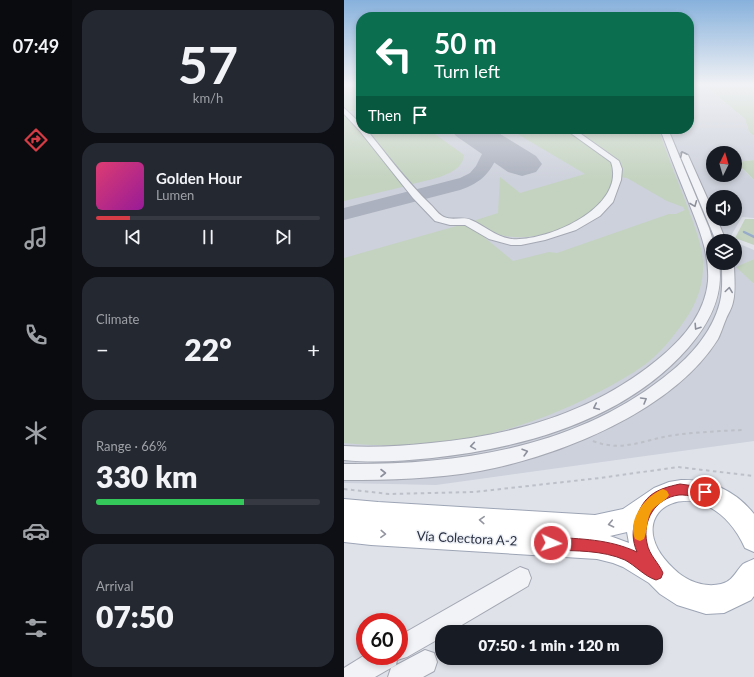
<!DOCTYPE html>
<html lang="en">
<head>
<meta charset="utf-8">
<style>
  :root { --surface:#171b24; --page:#242831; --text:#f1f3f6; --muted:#9ea1a6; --line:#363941; --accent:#d63c46 }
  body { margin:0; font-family:Lato,sans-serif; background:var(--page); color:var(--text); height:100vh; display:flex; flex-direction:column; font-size:15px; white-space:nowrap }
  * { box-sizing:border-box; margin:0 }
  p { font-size:13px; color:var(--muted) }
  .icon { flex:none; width:22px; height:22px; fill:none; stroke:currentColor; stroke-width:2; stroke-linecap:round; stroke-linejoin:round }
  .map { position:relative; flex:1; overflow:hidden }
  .sheet { display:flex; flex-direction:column; gap:10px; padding:10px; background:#0d0f14; width:272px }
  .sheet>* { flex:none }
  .hud { position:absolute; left:12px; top:12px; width:338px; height:122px; border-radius:16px; box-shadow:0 2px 6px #0003; background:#0b6e4f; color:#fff; overflow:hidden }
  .needle { width:26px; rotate:5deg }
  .controls { position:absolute; left:362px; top:146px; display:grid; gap:8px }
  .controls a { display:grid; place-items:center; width:36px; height:36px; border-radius:50%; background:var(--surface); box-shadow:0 2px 6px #0003; font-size:20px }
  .speed { position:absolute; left:12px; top:613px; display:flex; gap:8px; font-size:20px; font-weight:700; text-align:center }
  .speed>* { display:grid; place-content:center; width:52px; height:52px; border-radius:50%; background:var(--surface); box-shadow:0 2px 6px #0003; line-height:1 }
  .speed .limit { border:6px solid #d22; background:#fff; color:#111 }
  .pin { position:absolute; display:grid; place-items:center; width:34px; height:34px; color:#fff; margin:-17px; border:2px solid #fff; border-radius:50%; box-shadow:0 1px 4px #0007 }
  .me { position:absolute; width:44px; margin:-22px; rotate:93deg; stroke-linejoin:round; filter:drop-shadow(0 0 3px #0008) }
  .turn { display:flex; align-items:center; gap:14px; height:84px; padding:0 12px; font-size:18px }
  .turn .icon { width:52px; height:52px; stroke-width:2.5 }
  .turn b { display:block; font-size:28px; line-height:34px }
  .then { display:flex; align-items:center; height:38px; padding:0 12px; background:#0003; gap:8px; font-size:15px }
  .big { font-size:30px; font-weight:800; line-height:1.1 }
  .sheet .card { flex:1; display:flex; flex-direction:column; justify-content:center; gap:6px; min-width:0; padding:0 14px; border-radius:16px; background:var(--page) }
  .sheet .dial { align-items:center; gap:0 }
  .dial b { font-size:52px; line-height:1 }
  .song { display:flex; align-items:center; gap:12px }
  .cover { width:48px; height:48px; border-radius:6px; background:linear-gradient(135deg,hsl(340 70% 55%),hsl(300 70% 35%)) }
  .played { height:4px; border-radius:2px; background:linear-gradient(90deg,var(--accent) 15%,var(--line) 15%) }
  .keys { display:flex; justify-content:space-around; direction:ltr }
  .heat { display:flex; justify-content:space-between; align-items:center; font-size:22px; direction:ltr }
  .charge { height:6px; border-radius:3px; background:linear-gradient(90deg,#34c759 66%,var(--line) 0) }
  .trip { position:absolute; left:91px; top:625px; width:228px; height:40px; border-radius:16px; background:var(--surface); box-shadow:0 2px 6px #0003; font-weight:800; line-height:40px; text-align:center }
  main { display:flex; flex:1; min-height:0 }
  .tab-bar { display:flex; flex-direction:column; width:72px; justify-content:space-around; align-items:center; background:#090b0e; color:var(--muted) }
  .tab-bar .icon { width:28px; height:28px }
  .tab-bar .current { color:var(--accent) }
  .tab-bar b { font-size:18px; color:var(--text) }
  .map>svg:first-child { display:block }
  .built { fill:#cdd1db; fill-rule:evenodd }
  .green { fill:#c3d3bf }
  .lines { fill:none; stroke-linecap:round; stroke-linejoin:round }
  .stream { stroke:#97accb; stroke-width:2.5 }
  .taxiway { fill:#abb1be; fill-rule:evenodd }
  .runway { fill:#abb1be; fill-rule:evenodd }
  .minor-casing { stroke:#a4a8b3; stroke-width:2 }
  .major-casing { stroke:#9da5b5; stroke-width:2 }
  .path { stroke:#bdc0c8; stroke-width:2; stroke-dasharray:3.5 3.5; stroke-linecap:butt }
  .minor { fill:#f2f3f7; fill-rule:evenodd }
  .major { fill:#fff; fill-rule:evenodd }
  .oneway { stroke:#8c909c }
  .oneway2 { stroke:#9396a0 }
  .route { fill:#d63c46; stroke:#8b272e }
  .slow { fill:#f59e0b }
  .labels { text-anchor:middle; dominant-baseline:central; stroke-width:3; stroke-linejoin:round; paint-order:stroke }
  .near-street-label { font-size:13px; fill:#272e41; stroke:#eef1f6 }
</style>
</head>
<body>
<main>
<nav class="tab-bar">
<b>07:49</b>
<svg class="icon current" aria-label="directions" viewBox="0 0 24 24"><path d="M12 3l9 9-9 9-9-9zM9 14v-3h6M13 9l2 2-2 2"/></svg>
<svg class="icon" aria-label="music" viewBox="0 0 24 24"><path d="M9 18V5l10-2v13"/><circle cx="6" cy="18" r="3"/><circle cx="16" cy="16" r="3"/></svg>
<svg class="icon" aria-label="phone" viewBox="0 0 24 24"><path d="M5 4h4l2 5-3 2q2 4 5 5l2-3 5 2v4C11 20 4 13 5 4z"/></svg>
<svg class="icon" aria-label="climate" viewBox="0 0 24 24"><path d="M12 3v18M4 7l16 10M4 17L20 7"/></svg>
<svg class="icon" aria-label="car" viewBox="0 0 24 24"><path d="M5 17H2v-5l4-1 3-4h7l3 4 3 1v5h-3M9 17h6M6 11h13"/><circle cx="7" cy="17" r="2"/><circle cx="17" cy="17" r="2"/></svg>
<svg class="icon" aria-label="filters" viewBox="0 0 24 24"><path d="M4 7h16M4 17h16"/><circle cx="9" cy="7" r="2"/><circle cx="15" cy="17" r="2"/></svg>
</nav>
<section class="sheet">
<div class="card dial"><b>57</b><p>km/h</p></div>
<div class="card">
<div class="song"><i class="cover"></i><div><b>Golden Hour</b><p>Lumen</p></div></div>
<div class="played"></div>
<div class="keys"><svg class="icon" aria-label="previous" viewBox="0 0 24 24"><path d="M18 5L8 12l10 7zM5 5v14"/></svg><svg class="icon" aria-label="pause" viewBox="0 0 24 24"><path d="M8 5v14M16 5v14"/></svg><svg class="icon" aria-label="next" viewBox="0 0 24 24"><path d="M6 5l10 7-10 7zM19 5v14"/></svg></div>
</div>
<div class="card"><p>Climate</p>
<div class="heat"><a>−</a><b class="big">22°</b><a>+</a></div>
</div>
<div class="card"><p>Range · 66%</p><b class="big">330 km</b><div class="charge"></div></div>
<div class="card"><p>Arrival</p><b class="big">07:50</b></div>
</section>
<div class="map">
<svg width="410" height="677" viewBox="0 0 410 677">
  <rect width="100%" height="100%" fill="#dfe2e9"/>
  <path class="built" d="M0 85H17V129H345V85H360L401 119 405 132 410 136V160L392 162 410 180V218L398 217 385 239 388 241H369V263H391V242L410 250V259L393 267 410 284V441L92 485 0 483ZM369 153H391V175H369ZM369 197H391V219H369Z"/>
  <path class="green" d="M0 85H17V110L6 111 0 110Z
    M360 85H410V136L405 132 401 119Z
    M0 113 62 186 0 201Z
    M19 129H84L120 155C119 175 84 180 68 184Z
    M165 129H222L267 161C269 174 269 191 260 202 256 206 250 210 245 213 239 217 234 223 227 225 197 239 156 245 129 221L154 213 156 177 176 193 241 174Z
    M228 129H314C323 153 332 178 342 203 349 223 360 247 359 269 358 292 349 310 336 327 328 338 320 348 310 357 298 368 282 377 268 385 223 410 177 428 127 438 85 446 42 447 0 443V258L123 223 169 261 205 252 213 253 325 214H332L341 210 339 207 323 201 283 178 276 177V166Z
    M410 160V180L392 162Z
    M401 219H410V245L391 238Z
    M410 259V284L392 267Z"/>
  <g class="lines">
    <path class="stream" d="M400 232 410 237"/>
    <path class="taxiway" d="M141 136C148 137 155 143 156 150 147 172 139 182 116 190L0 220V208L116 178 126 173 132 166 141 148 134 140 136 137Z"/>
    <path class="runway" d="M107 129H148L192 156 198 164 192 172 178 176 164 172 112 136Z"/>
    <g class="minor-casing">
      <path id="minor" d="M0 108 17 124V129H22C43 155 63 182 87 205 91 209 95 215 100 217 109 221 119 216 127 220 141 226 152 237 168 239 203 242 283 207 267 162L221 129H230L275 161 278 169 277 180 269 202 256 216 232 230 201 240 177 245H167L145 239 121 225H106L91 221 69 198 15 130 0 114Z
        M316 129H324L365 228 369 241V263H375C380 296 365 324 344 348 281 420 179 448 88 458 59 461 29 463 0 460V446C29 448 58 446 87 443 170 435 248 413 313 360 338 340 361 314 364 281 366 249 350 217 339 188 331 169 324 149 316 129Z
        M337 153H340L344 155 369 211V219H373L382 241H372L336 155Z
        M378 263H390C390 275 392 290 389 302 388 308 384 314 382 319 379 326 377 333 374 339 329 411 216 456 136 471 91 479 46 480 0 480V464C111 465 228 449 319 378 344 359 368 334 376 302 379 291 378 275 378 263Z
        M176 567 184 570 187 578 184 586 106 632H98V637L63 657 53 660 52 665 31 677H0V668L21 655 55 656V636Z
        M81 650 90 653 93 662 90 671 79 677H44L47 668Z"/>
    </g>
    <g class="major-casing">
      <path id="major" d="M337 480C366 479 392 491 410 514V552L401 548C362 462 266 509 330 569 342 581 360 588 377 584 388 582 392 571 399 564 402 562 406 561 410 559V596L407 600 380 613 362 614 333 605 316 594 305 583 279 567 269 563 253 559 27 545 0 542V499L34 502 251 515 279 509 310 488 325 482ZM283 532 285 543 266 536Z"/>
    </g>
    <path class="path" d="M249 441C279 453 301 439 331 435 353 432 376 431 399 430
      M0 489 45 494 130 492 256 478 334 467 410 476"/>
    <use href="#minor" class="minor"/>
    <use href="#major" class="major"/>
  </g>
  <defs><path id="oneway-chevron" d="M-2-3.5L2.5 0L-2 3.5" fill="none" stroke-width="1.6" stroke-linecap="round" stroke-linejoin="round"/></defs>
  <g class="oneway">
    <use href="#oneway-chevron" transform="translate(339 154) rotate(-114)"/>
    <use href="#oneway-chevron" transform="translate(350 204) rotate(68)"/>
    <use href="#oneway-chevron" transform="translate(385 290) rotate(-82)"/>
    <use href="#oneway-chevron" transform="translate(353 327) rotate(123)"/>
    <use href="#oneway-chevron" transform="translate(300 400) rotate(-30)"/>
    <use href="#oneway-chevron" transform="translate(252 407) rotate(155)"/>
    <use href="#oneway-chevron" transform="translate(129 446) rotate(171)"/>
    <use href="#oneway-chevron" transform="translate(181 452) rotate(-16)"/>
    <use href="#oneway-chevron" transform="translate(39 473)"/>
  </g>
  <g class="oneway2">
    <use href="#oneway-chevron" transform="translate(138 520) rotate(-177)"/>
    <use href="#oneway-chevron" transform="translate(267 524) rotate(168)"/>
    <use href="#oneway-chevron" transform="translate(39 534) rotate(3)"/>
  </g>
  <linearGradient id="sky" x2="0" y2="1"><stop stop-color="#87b1dc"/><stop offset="0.47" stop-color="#f1f2f5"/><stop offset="1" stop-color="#f1f2f5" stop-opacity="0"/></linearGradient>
  <rect width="410" height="180" fill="url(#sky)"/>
  <path class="route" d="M336 484 365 488 367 492 365 496C355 500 345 494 335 495 311 498 298 521 303 543 305 555 315 563 319 573L317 578 312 580C300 576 292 566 281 560 258 550 232 551 207 550L203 548 201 543 203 539 207 537C237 539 265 539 293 552 288 540 288 530 292 519 300 495 312 489 336 484Z"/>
  <path class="slow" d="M319 489 323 491 325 495C322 501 313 504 308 510 302 519 304 530 300 539L296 541 291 539C283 520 301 496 319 489Z"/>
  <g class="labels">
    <g class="near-street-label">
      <text transform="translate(123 538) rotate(3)">Vía Colectora A-2</text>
    </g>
  </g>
</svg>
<div class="controls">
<a><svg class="needle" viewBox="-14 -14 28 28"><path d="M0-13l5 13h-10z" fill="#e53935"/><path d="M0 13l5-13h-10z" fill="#9ea1a6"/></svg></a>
<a><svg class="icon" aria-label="sound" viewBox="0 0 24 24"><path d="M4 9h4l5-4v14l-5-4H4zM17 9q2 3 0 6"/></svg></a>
<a><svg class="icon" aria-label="layers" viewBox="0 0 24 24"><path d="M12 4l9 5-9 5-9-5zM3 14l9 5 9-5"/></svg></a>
</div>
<div class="speed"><div class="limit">60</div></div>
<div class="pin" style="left:361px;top:492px;background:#d93025"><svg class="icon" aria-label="arrive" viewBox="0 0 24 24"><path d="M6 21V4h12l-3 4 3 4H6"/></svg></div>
<svg class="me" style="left:207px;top:543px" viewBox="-20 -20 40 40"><circle r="17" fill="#d63c46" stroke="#fff" stroke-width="3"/><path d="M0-11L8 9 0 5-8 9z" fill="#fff"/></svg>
<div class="trip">07:50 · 1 min · 120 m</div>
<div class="hud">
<div class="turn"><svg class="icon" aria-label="left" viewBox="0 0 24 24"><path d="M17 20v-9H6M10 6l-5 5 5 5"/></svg><div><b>50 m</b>Turn left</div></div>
<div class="then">Then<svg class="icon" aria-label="arrive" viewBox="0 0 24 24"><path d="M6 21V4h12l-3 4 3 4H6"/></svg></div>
</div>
</div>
</main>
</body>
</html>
